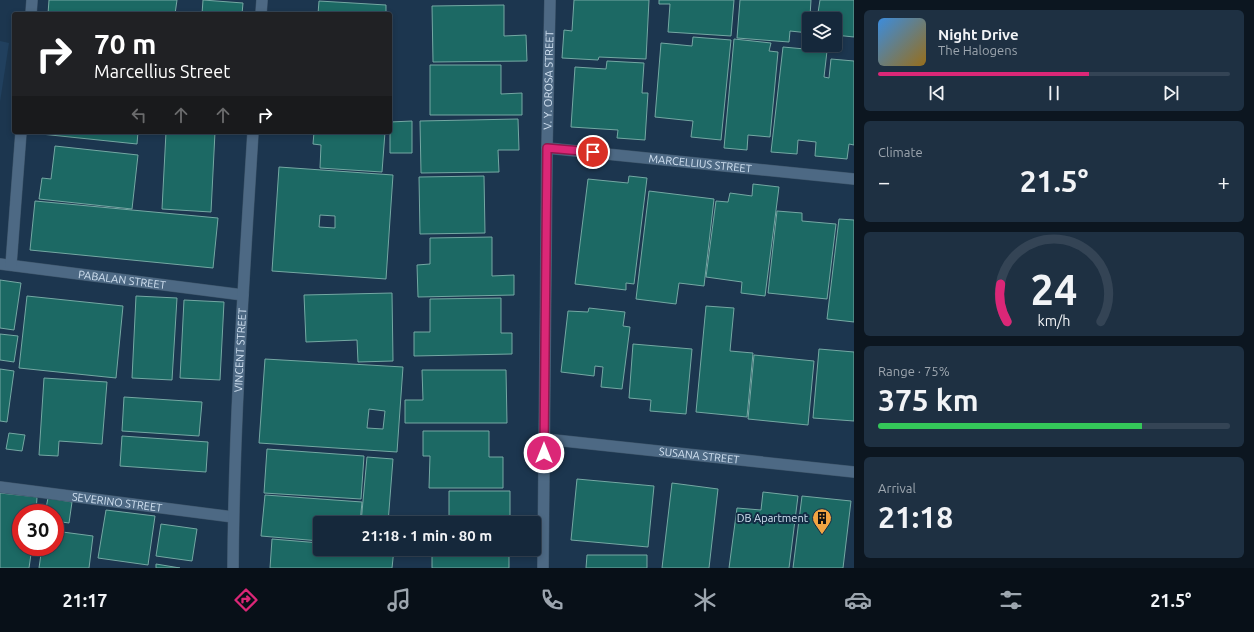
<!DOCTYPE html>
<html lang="en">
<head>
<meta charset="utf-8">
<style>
  :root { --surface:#15283b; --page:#1e3042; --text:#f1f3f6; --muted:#9da6af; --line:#344455; --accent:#db2777 }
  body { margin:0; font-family:Ubuntu,sans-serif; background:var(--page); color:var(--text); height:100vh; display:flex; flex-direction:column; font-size:15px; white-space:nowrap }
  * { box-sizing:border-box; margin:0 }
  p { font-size:13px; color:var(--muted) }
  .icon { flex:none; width:22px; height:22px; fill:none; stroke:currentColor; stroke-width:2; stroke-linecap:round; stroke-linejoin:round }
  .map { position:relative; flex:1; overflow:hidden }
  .sheet { display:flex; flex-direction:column; gap:10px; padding:10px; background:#0c1620; width:400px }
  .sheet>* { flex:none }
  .guide { position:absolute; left:12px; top:12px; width:380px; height:122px; border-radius:4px; box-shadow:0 2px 6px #0003,0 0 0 1px var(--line); background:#202124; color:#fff; overflow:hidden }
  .fabs { position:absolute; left:802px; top:12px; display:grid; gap:8px }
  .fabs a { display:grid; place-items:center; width:40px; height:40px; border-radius:4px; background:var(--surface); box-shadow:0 2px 6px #0003,0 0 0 1px var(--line); font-size:20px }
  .speed { position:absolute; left:12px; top:504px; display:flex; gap:8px; font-size:20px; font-weight:700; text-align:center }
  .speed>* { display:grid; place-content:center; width:52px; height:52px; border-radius:50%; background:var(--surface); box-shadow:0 2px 6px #0003,0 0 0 1px var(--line); line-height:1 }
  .speed .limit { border:6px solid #d22; background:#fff; color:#111 }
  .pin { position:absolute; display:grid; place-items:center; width:34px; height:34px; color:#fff; margin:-17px; border:2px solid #fff; border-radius:50%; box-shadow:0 1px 4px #0007 }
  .me { position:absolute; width:44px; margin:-22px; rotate:0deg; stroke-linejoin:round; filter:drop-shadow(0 0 3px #0008) }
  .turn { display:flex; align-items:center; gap:14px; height:84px; padding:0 16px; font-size:18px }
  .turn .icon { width:52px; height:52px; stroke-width:2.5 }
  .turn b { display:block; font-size:28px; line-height:34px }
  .lanes { display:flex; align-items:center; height:38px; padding:0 16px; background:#0003; justify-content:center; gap:20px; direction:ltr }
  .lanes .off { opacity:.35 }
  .big { font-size:30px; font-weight:700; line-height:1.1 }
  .sheet .tile { flex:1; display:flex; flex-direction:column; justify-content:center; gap:6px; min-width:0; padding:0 14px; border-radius:6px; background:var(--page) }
  .sheet .dial { align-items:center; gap:0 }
  .dial svg { height:104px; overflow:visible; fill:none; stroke:var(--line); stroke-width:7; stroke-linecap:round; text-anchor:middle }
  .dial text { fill:var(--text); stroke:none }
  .song { display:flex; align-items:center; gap:12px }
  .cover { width:48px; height:48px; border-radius:6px; background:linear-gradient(135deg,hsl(210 70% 55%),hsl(40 70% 35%)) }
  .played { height:4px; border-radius:2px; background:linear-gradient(90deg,var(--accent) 60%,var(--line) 60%) }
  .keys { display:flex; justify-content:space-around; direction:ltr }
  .heat { display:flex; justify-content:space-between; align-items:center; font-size:22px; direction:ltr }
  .charge { height:6px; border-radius:3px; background:linear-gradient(90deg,#34c759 75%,var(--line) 0) }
  .trip { position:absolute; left:313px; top:516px; width:228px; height:40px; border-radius:4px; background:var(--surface); box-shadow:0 2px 6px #0003,0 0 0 1px var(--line); font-weight:700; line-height:40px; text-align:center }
  .dock { display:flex; height:64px; justify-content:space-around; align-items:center; background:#081018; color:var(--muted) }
  .dock .icon { width:28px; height:28px }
  .dock .active { color:var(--accent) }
  .dock b { font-size:18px; color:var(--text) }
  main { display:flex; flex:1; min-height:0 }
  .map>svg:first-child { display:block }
  .built { fill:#21405e }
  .building { fill:#1c6964; stroke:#74a8a3; fill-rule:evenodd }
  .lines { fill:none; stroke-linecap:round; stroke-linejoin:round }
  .minor-casing { stroke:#3d5469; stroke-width:12 }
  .minor { stroke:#4d6984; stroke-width:11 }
  .route-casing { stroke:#8e194d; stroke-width:10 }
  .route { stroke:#db2777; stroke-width:7 }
  .labels { text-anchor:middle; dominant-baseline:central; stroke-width:4; stroke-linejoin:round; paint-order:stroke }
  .street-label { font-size:11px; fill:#d0e0f0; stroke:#122c44 }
  .poi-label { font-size:11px; fill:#d0e0f0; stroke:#122c44; text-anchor:end }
</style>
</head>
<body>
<main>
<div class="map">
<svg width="854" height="568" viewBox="0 0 854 568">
  <rect width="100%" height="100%" fill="#1c364f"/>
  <path class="built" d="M0 41 9 43 0 102Z"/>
  <path class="building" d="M49 0H177L175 14H48Z
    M203 0 243 3 242 14H202Z
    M574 0H649L646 59 599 57 598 60 562 58 564 30 572 31Z
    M659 0H734L731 36 668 32 670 4H659Z
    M740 0H811L809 33 790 31 789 42 737 38Z
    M820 0H854V37L835 35V19H817Z
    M319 1 386 5V14H318Z
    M504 5V36L526 35 527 61 433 62 432 6Z
    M693 37 731 40 721 140 691 137 693 121 655 117 661 43 692 46Z
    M734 39 771 43 769 51 778 52 770 137 748 135 747 150 724 148Z
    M783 47 827 51 824 77 829 78 831 59 854 61V145L849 144 847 159 815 156 816 142 798 140 797 154 771 152Z
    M607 61 644 63 642 93H648L645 140 617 138 618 130 571 127 575 67 606 69Z
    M430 65H501V94L522 93V115H430Z
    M518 119 519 150H498L499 172 421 173 420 121Z
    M412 121V153H390V122Z
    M41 132H138L137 144 41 134Z
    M166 132H215L211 212 162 209Z
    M314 132H385L382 172 320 168 321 145 313 144Z
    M55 146 138 155 132 209 39 199 42 178 51 179Z
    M279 167 393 175 386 279 272 271ZM320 215 335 216V228L319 227Z
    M484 176 485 233 420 234 419 177Z
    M629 176 647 178 634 284 626 283V290L575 284 588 179 628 183Z
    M753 184 779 187 765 296 741 293 742 282 706 277 716 201 728 202 730 193 752 196Z
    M649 191 714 199 704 286 679 283 676 304 636 299Z
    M35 201 218 218 213 268 30 250Z
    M777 211 802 213V221L836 224 827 299 768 293Z
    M839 219 854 220V322L827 319Z
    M492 237V276L514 275V295L418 297 417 265 430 264V238Z
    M0 280 21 283 14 330 0 328Z
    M392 293 393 361 358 362 357 340 306 342 304 295Z
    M27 296 123 306 116 378 19 368Z
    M136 296 177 298 172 380 132 378Z
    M501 298V333H512V354L414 356V332H430V299Z
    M184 300 224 302 220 380 180 378Z
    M706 306 734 308 730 351 753 353 747 417 696 412Z
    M589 308 625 312 623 326 630 327 622 389 601 387 603 367 595 366 594 376 561 372 568 311 588 312Z
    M0 334 18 336 14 362 0 360Z
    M633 344 692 349 686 414 650 411 651 400 629 398Z
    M819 349 854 352V421L813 418Z
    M754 355 814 361 808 425 748 419Z
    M265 359 403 367 397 452 259 443ZM369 409 385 411 383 429 367 428Z
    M0 369 14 371 7 422 0 421Z
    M422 370H506L507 423H405V400H423Z
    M44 378 107 382 102 444 59 441 58 456 39 455Z
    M124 397 202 402 199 436 122 431Z
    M423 431H489V457H503V488H429L430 456H423Z
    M9 433 25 435 22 451 6 449Z
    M122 436 208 442 206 472 120 466Z
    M267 449 364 456 361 499 264 493Z
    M367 457 393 459 388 523H361Z
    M577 479 654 486 648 547 571 540Z
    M672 483 718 489 709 568H662Z
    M449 491H510V521L526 522V523H427V518H449Z
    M763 492 798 496 789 568H729L737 508 761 510Z
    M0 493 37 497 36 513H21V547H32L29 568H0Z
    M265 495 362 502 360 523H320V541L261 536Z
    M802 496 851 501 843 568H793Z
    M48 498 72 502 69 523 55 521V513H45Z
    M106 510 155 516 148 565 98 558Z
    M161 524 197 529 192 561 156 556Z
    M55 531 93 536 89 568H39L42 547H55Z
    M272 539 320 543V549H394L392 568H270Z
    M432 551 509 553V568H432Z
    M587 555H647V568H586Z
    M156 564 180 568H156Z"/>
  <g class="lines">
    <g class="minor-casing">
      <g id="minor">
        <path d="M31 14 32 0"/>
        <path d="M261 14 262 0"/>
        <path id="s1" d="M547 148 854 179"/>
        <path id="s2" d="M0 264 243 295"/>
        <path d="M11 265 21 132"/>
        <path id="s3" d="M545 439 854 472"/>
        <path id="s4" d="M0 487 233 517"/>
        <path id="s5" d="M233 568C234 423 244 277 253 132"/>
        <path id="s6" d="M543 568 547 148 550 0"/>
      </g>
    </g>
    <use href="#minor" class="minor"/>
  </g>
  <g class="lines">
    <g class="route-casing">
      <path id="route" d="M544 453 547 148 593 152"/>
    </g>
    <use href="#route" class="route"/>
  </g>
  <defs>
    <g id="building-pin" transform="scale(1)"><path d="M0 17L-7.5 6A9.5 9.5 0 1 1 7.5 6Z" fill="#f2a542" stroke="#122c44"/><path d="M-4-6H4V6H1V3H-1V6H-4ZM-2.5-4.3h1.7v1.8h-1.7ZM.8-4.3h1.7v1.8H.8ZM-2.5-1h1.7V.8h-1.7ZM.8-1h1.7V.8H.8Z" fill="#111"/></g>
  </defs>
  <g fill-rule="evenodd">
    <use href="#building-pin" x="822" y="518"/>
  </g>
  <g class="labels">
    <g class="street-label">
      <text stroke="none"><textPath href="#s6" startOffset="488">V. Y. OROSA STREET</textPath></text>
      <text stroke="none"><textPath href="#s1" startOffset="154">MARCELLIUS STREET</textPath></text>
      <text stroke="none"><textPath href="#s2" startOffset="123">PABALAN STREET</textPath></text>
      <text stroke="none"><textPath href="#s5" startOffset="218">VINCENT STREET</textPath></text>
      <text stroke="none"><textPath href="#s3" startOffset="155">SUSANA STREET</textPath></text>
      <text stroke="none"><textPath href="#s4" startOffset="118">SEVERINO STREET</textPath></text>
    </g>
    <g class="poi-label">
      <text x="808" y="518">DB Apartment</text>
    </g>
  </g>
</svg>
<div class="fabs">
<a><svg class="icon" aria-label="layers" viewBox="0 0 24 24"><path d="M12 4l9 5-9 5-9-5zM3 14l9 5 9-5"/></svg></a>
</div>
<div class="speed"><div class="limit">30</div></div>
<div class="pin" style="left:593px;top:152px;background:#d93025"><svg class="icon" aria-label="arrive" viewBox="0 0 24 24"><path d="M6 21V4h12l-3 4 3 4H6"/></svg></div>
<svg class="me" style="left:544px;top:453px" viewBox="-20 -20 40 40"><circle r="17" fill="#db2777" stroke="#fff" stroke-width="3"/><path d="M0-11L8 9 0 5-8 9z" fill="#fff"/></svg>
<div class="trip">21:18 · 1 min · 80 m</div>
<div class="guide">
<div class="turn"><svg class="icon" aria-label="right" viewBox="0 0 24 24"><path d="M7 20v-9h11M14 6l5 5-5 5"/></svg><div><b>70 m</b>Marcellius Street</div></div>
<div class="lanes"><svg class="icon off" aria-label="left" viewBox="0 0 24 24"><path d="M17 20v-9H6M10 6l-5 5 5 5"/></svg><svg class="icon off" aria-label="ahead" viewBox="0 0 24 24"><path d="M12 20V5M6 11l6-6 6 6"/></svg><svg class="icon off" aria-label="ahead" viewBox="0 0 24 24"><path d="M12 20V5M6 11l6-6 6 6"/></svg><svg class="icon" aria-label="right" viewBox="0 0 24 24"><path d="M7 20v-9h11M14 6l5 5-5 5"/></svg></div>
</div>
</div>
<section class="sheet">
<div class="tile">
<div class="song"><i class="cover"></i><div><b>Night Drive</b><p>The Halogens</p></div></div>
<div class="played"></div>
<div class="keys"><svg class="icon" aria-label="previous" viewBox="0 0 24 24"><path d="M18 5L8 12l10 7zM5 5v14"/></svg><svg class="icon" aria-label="pause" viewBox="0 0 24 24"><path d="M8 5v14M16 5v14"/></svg><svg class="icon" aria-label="next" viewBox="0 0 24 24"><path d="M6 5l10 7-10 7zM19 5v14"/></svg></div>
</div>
<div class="tile"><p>Climate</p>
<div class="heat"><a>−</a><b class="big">21.5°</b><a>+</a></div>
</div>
<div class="tile dial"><svg viewBox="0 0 100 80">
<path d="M14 69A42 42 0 1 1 86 69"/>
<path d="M14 69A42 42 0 0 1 9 40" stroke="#db2777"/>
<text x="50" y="56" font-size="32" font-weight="700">24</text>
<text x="50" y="72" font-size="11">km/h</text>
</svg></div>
<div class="tile"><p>Range · 75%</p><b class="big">375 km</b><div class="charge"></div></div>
<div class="tile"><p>Arrival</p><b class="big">21:18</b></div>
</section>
</main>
<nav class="dock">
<b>21:17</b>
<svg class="icon active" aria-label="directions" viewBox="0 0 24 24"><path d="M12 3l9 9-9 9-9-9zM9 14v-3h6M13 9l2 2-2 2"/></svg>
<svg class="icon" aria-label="music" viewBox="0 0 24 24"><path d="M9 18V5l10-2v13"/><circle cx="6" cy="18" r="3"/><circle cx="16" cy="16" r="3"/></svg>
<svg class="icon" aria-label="phone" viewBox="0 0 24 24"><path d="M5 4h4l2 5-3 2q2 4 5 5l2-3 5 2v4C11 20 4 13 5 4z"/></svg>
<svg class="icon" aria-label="climate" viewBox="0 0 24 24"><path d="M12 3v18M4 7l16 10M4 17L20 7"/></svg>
<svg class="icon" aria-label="car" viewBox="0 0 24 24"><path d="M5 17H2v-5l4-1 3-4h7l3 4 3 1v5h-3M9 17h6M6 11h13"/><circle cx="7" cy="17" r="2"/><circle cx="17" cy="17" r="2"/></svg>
<svg class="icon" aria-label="filters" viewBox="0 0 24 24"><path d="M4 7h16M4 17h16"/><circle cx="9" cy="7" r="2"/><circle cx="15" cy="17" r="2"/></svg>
<b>21.5°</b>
</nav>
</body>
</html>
